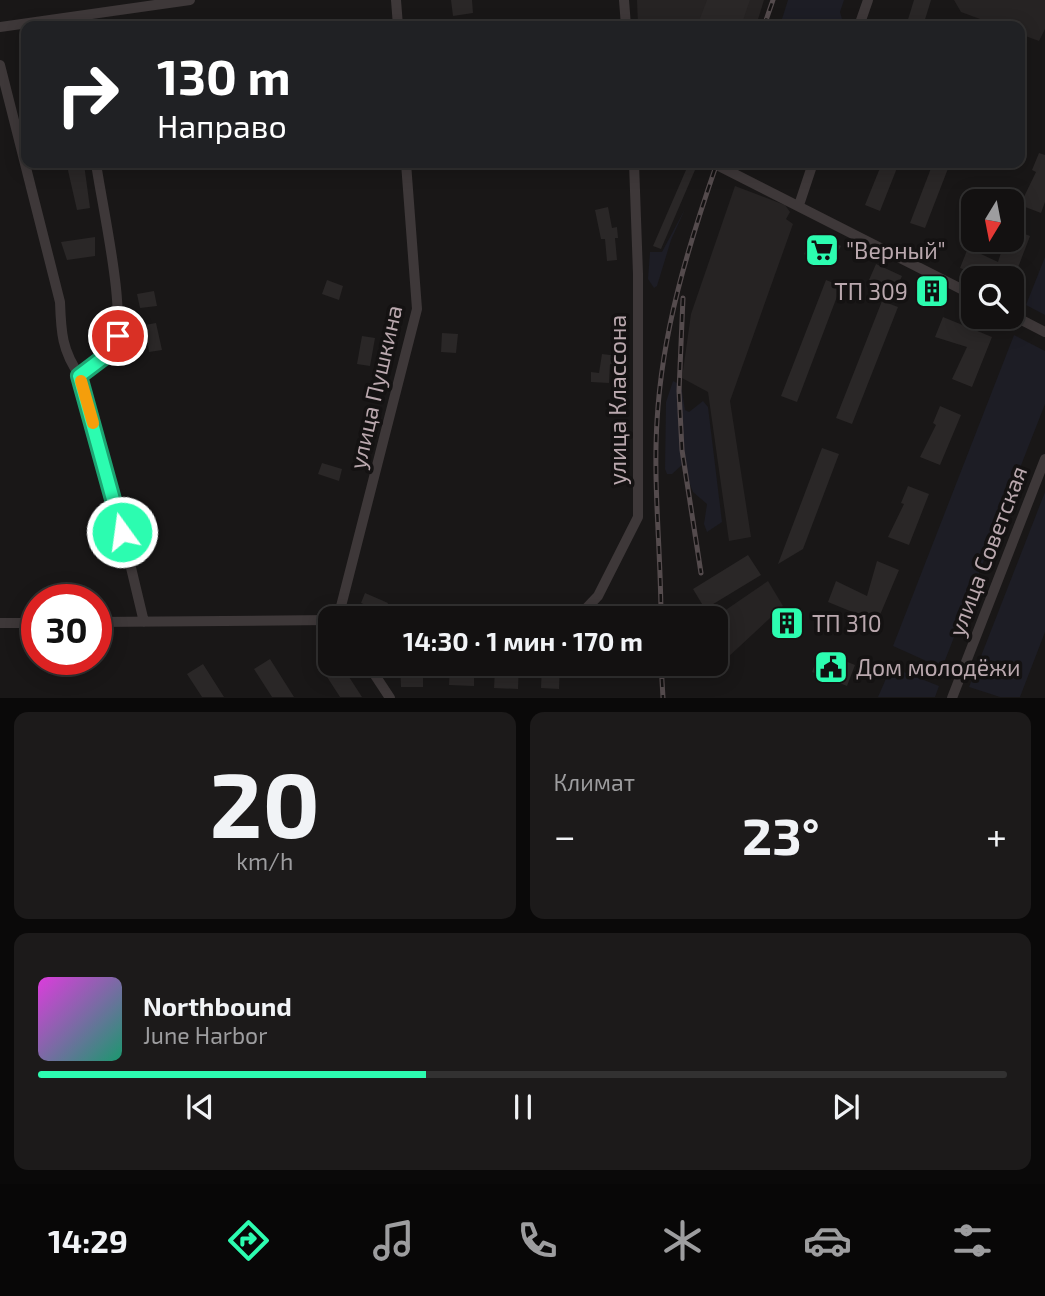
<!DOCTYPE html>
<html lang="ru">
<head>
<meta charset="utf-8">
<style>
  :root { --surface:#131111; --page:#1c1a1a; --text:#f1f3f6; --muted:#9d9d9f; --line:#323131; --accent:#2cfcb0 }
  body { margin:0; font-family:"Exo 2",sans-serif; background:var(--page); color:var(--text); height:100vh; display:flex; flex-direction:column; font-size:26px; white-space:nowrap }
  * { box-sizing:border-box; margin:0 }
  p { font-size:23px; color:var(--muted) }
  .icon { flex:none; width:38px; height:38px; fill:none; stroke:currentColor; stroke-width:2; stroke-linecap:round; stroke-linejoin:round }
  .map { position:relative; height:698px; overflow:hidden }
  .side { display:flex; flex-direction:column; gap:14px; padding:14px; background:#0a0909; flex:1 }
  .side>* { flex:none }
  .banner { position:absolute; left:21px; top:21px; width:1004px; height:147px; border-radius:14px; box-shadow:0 4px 18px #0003,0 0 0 2px var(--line); background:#202124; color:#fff; overflow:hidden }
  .needle { width:46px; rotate:190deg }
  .tools { position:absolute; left:961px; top:189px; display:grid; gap:14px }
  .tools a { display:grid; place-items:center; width:63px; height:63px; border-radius:14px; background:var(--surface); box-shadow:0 4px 18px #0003,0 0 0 2px var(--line); font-size:35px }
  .speed { position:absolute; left:21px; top:584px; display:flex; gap:14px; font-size:35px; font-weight:700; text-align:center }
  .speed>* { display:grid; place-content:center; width:91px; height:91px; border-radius:50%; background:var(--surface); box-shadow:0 4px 18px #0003,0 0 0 2px var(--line); line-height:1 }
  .speed .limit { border:10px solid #d22; background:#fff; color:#111 }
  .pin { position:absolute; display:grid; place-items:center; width:60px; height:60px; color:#fff; margin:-30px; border:4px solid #fff; border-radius:50%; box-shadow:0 2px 7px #0007 }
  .me { position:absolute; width:77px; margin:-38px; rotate:346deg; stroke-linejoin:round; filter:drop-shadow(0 0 5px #0008) }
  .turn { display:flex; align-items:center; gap:24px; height:147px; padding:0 21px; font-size:32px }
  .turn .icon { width:91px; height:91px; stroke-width:2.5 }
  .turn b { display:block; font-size:49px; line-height:60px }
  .big { font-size:52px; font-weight:700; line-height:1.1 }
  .side .card { flex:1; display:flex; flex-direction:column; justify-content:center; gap:10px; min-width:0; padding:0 24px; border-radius:14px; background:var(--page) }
  .side .dial { align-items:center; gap:0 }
  .dial b { font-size:91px; line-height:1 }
  .song { display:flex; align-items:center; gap:21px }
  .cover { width:84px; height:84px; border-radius:10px; background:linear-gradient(135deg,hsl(300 70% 55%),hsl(160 70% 35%)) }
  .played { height:7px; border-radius:4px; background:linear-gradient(90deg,var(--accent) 40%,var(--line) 40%) }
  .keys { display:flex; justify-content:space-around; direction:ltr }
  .heat { display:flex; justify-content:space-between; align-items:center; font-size:38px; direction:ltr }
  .side .tiles { flex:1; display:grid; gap:14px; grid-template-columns:1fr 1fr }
  .card:last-child { grid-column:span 2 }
  .trip { position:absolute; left:318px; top:606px; width:410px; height:70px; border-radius:14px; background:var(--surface); box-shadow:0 4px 18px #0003,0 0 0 2px var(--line); font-weight:700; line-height:70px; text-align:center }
  .dock { display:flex; height:112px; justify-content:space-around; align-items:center; background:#080707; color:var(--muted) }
  .dock .icon { width:49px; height:49px }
  .dock .active { color:var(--accent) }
  .dock b { font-size:32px; color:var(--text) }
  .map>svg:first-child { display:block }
  .built { fill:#262323 }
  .green { fill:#1d1d25 }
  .building { fill:#2a2727 }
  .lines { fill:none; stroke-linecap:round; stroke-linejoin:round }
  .minor { stroke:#3e3839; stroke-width:10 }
  .rail-casing { stroke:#544b4d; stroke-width:5 }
  .rail { stroke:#141212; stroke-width:2.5; stroke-dasharray:8; stroke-linecap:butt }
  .route-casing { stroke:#1da472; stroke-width:18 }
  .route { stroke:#2cfcb0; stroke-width:12 }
  .slow { stroke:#f59e0b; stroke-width:12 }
  .labels { text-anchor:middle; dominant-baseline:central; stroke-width:7; stroke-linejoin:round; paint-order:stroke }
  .poi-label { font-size:23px; fill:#baa8ae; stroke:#141212; text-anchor:start }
  .street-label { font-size:23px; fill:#baa8ae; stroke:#141212 }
</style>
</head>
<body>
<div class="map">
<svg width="1045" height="698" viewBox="0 0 1045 698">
  <rect width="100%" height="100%" fill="#191717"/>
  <path class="built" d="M637 0H764L756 26H638Z
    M954 0H1045V29L1039 41 1020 34V26H999L961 12Z
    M735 186 785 205 790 212 786 219 793 224 730 401 751 537 729 541 708 392 682 378 691 314Z
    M768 581 783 606 726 659 716 645 714 618Z"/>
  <path class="green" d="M788 0H844L840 12 844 26H796L781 22Z
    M685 209 671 240 657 286 654 288 648 279 650 252H662Z
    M1045 257V315L1026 305Z
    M1014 335 1045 351V404L942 668 893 646Z
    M673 381 681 385 685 410 689 412 703 401 708 407 722 522 707 532 704 524 707 504 693 492 682 465 672 474H667L665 469 666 402Z
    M1045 492V632L1020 697H1000L969 687Z
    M891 667 939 686 935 697H878Z"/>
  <path class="building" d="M451 0H472L473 13 453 16Z
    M707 0H750L741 26H697Z
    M914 0H931L923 26H906Z
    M1039 153 1045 155V202L1041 213 1020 205 1036 172 1032 170Z
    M689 163H698L661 249 653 246Z
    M882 163H899L880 211 865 205Z
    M933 163 949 166 925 228 910 223Z
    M84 164 90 208 77 210 67 166Z
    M608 207 612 228 617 227 618 238H615L617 260 607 261 605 239H601L595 210Z
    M1012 229 1030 236 1014 278H986L960 268 968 248 998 262 1005 240H1012Z
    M815 233 841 246 830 267 804 254Z
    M95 237V256L67 260 61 242Z
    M876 264 902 276 895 292 869 280Z
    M327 280 343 286 339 300 322 294Z
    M826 280 841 286 797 402 781 396Z
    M154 291 157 306 140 308 137 294Z
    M882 301 898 307 852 424 836 418Z
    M943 317 992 337 972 387 952 379 967 347 935 337Z
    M156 323 162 350 149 352 145 325Z
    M442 333 458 334 456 353 441 352Z
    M362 336 375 338 370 366 357 364Z
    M602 354 618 356 616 365 610 364 609 383 591 382V372L599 373Z
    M940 406 961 415 940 465 920 457 936 425 933 423Z
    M822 448 839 454 803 549 778 564Z
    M322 463 342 469 339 481 318 474Z
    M908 486 929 494 909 545 888 537 904 504 901 503Z
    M748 555 761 575 705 609 693 589Z
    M877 561 899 570 877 622 828 602 836 581 867 596Z
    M365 593 388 603 384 613 361 603Z
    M820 651 855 665 847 686 812 672Z
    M270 659 294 697H272L254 669Z
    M331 659V663H340L362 697H340L320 666Z
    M400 663H417V671H423V687H401Z
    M450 663H469L468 668H474V686L449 685Z
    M504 663H519L518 689 494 688 495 669H504Z
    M542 663H560L559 689 541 688Z
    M588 663H634L635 670 588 672Z
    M203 664 224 697H202L187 674Z"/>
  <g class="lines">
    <path class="minor" d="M396 0 398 26
      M624 0 626 26
      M859 26 868 0
      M0 27 190 0
      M0 65 60 302C61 332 62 351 80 376L117 509 144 622
      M713 163 973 295
      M799 205 813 163
      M1012 315 1045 332
      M80 376C89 368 107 360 113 349 129 321 101 201 96 163
      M338 618 417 309 406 163
      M577 618 598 596 638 517V274L634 163
      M96 622 331 620
      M0 623H37
      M367 663 390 698
      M952 698 1045 459"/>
    <g class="rail-casing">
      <path id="rail" d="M764 26 773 0
        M683 298 679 391 682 450 701 573
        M661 618C661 552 653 486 657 421 662 331 688 247 717 163
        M661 663 663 698"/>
    </g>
    <use href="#rail" class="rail"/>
  </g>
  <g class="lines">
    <g class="route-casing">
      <path id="route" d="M118 336 112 351 79 376 122 532"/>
    </g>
    <use href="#route" class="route"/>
    <path class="slow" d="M81 381 93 423"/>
  </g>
  <defs>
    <g id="supermarket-square" transform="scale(1.75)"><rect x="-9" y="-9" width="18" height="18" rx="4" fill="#2cfcb0" stroke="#141212"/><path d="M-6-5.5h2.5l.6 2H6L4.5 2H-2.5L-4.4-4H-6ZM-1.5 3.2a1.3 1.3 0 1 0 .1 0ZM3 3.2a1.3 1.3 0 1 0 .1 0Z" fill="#111"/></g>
    <g id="building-square" transform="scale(1.75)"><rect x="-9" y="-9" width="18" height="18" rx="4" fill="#2cfcb0" stroke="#141212"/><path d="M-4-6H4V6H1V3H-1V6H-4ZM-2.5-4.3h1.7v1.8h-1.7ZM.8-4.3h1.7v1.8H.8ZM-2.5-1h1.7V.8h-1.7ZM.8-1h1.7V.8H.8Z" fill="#111"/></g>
    <g id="civic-square" transform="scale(1.75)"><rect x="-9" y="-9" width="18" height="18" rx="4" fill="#2cfcb0" stroke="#141212"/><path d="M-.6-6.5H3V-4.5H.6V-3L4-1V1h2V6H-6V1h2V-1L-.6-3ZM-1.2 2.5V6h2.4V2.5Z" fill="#111"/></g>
  </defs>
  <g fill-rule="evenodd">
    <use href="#supermarket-square" x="822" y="250"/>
    <use href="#building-square" x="932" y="291"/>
    <use href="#building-square" x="787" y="623"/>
    <use href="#civic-square" x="831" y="667"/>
  </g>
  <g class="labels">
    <g class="poi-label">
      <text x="846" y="250">"Верный"</text>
      <text x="908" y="291" text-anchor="end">ТП 309</text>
      <text x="812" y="623">ТП 310</text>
      <text x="856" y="667">Дом молодёжи</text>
    </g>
    <g class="street-label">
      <text transform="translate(375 387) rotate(-77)">улица Пушкина</text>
      <text transform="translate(617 400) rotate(-90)">улица Классона</text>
      <text transform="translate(987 551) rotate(-69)">улица Советская</text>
    </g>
  </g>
</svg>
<div class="tools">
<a><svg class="needle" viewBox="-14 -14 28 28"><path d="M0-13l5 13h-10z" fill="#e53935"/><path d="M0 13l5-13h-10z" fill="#9d9d9f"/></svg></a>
<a><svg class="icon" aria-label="search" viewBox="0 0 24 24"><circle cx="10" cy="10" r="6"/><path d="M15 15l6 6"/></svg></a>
</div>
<div class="speed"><div class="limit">30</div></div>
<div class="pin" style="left:118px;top:336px;background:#d93025"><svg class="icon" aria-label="arrive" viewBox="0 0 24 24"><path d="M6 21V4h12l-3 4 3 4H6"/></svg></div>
<svg class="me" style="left:122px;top:532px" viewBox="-20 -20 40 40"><circle r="17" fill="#2cfcb0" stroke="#fff" stroke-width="3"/><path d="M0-11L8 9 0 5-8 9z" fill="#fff"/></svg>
<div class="trip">14:30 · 1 мин · 170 m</div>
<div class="banner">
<div class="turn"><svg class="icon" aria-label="right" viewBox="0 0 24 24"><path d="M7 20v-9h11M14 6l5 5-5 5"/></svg><div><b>130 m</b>Направо</div></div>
</div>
</div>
<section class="side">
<div class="tiles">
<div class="card dial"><b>20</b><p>km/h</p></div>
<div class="card"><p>Климат</p>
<div class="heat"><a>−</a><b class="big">23°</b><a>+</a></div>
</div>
<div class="card">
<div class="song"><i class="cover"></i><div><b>Northbound</b><p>June Harbor</p></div></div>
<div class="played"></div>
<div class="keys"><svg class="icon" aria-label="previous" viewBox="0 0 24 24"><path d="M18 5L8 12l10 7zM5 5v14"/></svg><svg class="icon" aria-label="pause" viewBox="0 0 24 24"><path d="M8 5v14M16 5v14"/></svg><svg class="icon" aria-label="next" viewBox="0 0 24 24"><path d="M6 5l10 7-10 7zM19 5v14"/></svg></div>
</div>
</div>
</section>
<nav class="dock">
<b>14:29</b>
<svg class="icon active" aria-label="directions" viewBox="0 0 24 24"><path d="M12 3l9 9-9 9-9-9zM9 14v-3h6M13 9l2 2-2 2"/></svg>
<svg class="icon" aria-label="music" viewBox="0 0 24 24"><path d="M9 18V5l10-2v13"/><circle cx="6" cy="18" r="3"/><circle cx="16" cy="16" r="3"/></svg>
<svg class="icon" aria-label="phone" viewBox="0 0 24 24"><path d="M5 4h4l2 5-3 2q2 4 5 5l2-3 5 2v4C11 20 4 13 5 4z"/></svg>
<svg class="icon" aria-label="climate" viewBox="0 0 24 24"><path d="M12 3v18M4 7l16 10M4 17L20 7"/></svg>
<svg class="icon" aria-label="car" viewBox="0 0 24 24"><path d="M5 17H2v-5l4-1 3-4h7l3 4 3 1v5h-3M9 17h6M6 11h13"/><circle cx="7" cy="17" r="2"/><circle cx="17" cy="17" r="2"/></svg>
<svg class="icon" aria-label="filters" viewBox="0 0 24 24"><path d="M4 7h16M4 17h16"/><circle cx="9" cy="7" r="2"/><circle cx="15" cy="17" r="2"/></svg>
</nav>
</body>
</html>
